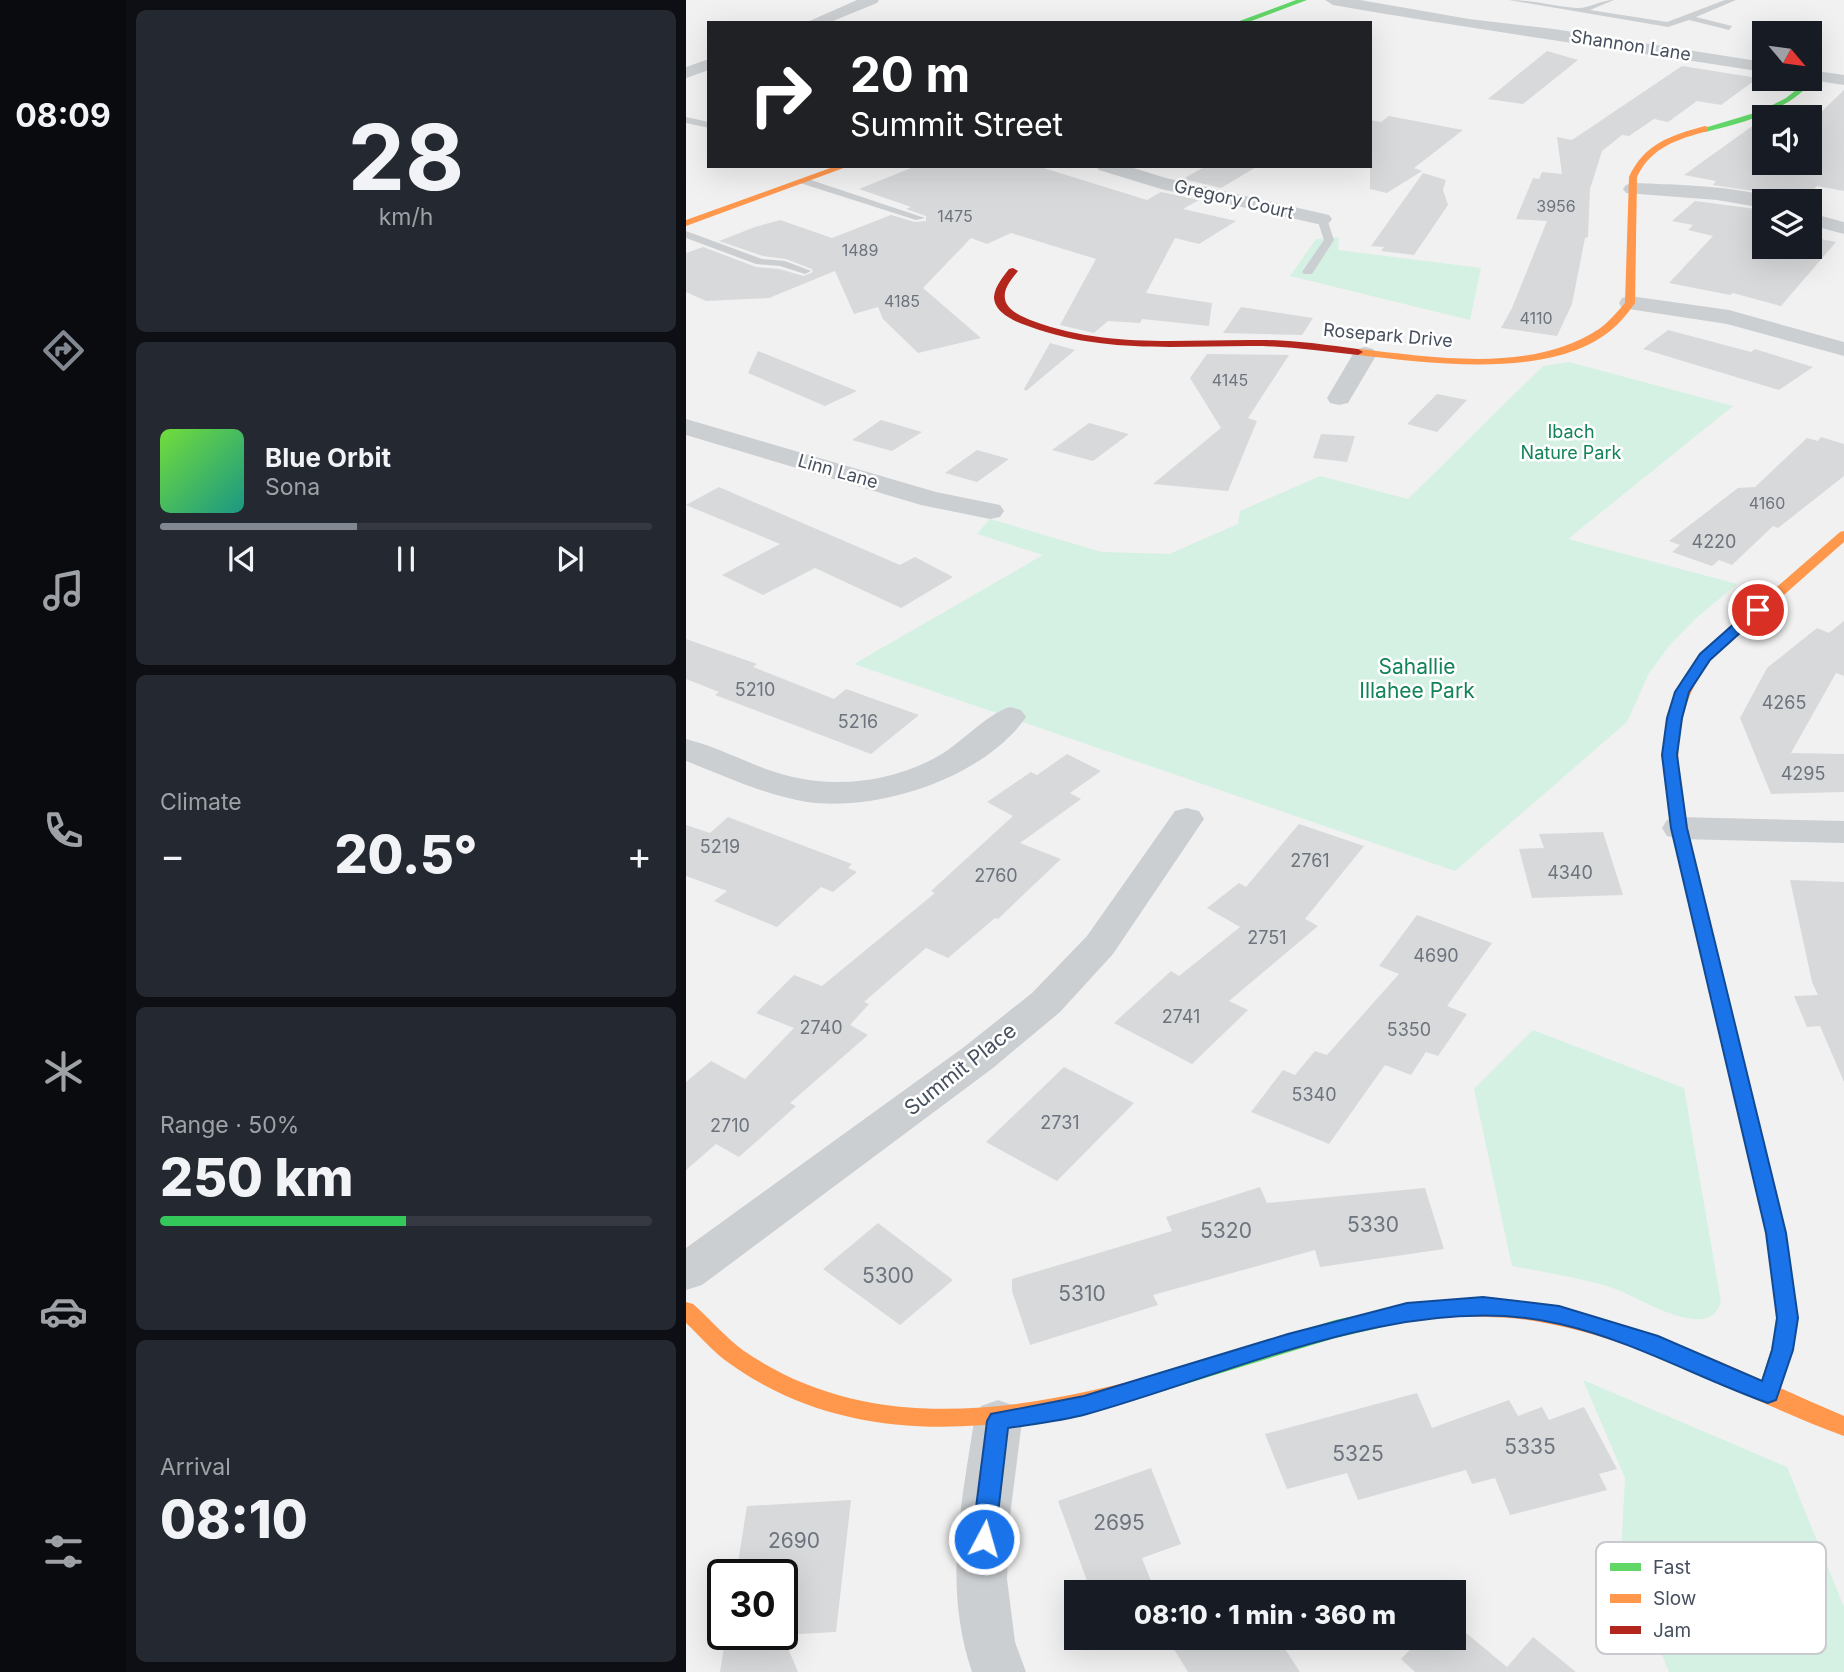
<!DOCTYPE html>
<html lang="en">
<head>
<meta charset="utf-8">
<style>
  :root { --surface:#171b24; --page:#242831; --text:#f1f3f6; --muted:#9ea1a6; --line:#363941; --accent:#828891 }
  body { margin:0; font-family:Inter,sans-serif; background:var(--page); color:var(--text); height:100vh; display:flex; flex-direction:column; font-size:26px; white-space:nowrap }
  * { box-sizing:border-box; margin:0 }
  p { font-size:23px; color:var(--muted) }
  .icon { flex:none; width:38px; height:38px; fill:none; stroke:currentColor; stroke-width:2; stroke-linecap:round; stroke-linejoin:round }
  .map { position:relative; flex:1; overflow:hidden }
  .drawer { display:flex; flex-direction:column; gap:10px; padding:10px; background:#0d0f14; width:560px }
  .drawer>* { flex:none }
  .top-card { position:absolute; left:21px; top:21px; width:665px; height:147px; border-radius:0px; box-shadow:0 7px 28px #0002; background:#202124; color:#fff; overflow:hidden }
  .needle { width:46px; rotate:119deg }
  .fabs { position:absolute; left:1066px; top:21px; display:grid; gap:14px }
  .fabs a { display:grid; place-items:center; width:70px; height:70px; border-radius:0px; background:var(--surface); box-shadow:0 7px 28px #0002; font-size:35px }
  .speed { position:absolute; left:21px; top:1559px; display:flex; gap:14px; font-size:35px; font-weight:700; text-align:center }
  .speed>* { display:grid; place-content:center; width:91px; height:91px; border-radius:50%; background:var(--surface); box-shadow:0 7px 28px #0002; line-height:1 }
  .speed .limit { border:4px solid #111; border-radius:10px; background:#fff; color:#111 }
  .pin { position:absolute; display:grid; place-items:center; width:60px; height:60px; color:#fff; margin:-30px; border:4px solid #fff; border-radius:50%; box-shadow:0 2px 7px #0007 }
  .me { position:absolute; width:77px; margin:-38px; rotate:6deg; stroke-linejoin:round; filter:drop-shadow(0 0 5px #0008) }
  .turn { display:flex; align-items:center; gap:24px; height:147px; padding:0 28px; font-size:32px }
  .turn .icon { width:91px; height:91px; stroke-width:2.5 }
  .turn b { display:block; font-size:49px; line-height:60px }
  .big { font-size:52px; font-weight:800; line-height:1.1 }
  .drawer .card { flex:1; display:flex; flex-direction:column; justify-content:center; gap:10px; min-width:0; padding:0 24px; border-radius:10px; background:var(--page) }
  .drawer .dial { align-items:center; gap:0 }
  .dial b { font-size:91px; line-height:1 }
  .song { display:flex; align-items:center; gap:21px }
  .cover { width:84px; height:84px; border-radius:10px; background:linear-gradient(135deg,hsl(100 70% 55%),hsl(170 70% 35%)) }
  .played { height:7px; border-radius:4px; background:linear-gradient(90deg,var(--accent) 40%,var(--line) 40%) }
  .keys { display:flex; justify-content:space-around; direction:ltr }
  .heat { display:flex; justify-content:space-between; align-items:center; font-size:38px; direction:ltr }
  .charge { height:10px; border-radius:5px; background:linear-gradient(90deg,#34c759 50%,var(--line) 0) }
  .trip { position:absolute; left:378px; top:1580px; width:402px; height:70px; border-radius:0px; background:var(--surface); box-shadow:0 7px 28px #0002; font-weight:800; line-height:70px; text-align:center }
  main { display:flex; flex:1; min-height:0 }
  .menu { display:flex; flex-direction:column; width:126px; justify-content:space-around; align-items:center; background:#090b0e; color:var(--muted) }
  .menu .icon { width:49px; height:49px }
  .menu .current { color:var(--accent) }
  .menu b { font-size:32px; color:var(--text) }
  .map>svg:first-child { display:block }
  .green { fill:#d4f1e3 }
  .building { fill:#d8d9db }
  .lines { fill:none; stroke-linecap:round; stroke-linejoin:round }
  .lane { fill:#cccfd2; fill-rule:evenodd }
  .street { fill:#cccfd2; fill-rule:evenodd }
  .fast { fill:#63d668; fill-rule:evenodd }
  .slow { fill:#ff974d; fill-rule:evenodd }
  .jam { fill:#b3261e; fill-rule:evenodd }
  .route { fill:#1a73e8; stroke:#114b97; stroke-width:2 }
  .labels { text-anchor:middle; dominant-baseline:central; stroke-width:5; stroke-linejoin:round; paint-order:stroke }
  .far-number-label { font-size:16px; fill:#6d747e }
  .far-street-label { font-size:18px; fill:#47505e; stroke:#fff }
  .far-park-label { font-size:18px; fill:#138459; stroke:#fff }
  .number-label { font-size:18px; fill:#6d747e }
  .park-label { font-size:21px; fill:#138459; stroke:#fff }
  .street-label { font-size:21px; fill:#47505e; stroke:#fff }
  .near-number-label { font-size:21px; fill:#6d747e }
  .key { fill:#fff; stroke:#c8cacf; stroke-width:2 }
  .key-label { font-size:19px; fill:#47505e }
</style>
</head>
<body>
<main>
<nav class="menu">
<b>08:09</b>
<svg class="icon current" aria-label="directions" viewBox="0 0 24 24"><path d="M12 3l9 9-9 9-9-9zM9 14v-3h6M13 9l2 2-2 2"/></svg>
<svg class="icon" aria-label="music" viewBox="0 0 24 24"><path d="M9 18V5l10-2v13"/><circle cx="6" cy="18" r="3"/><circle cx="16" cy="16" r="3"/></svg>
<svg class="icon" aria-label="phone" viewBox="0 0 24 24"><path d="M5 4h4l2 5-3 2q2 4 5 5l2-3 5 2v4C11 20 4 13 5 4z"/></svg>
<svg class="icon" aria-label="climate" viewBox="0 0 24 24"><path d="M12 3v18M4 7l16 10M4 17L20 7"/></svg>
<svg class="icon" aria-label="car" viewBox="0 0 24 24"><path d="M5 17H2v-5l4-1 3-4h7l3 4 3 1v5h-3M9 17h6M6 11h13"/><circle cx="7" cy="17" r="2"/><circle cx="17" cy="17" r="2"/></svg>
<svg class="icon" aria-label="filters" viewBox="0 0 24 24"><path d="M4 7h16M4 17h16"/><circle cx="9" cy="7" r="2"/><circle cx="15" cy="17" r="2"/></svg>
</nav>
<section class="drawer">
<div class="card dial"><b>28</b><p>km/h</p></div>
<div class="card">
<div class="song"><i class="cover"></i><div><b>Blue Orbit</b><p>Sona</p></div></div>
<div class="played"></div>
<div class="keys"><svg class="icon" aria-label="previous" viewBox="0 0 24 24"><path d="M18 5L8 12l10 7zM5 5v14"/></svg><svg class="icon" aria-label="pause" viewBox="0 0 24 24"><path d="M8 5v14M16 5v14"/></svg><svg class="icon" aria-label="next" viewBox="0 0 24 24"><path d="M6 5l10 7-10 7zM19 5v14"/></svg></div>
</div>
<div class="card"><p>Climate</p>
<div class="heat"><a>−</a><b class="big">20.5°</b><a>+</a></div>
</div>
<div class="card"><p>Range · 50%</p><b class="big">250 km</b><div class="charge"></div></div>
<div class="card"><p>Arrival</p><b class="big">08:10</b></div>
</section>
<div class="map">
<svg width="1158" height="1672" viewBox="0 0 1158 1672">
  <rect width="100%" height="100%" fill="#f1f1f1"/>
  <path class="green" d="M653 237 652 250 795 268 784 320 604 276 630 239Z
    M883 362 1047 406 882 539 1051 584 1008 620 983 646 963 673 941 722 769 871 168 664 357 555 291 534 304 519 416 552 483 554 552 524 554 511 634 476 722 499 857 366Z
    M847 1030 998 1088 1035 1302C1032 1311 1026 1318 1016 1319 987 1322 946 1293 918 1285 888 1277 857 1272 826 1266L788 1089Z
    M897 1380 1101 1467 1158 1607V1672H983L935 1555 939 1478Z"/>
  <path class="building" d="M861 51 892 60 837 104 802 99Z
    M996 66 1072 78 1035 105 1011 101 982 122 968 119 943 136 936 135 916 151 904 189 902 237 899 238 886 304 871 336 815 328 826 308 861 221 830 219 847 178 853 179 856 172 876 174 871 137 886 140Z
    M1158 90V191L1131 186 1117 201H1090L1080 193 1027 185 1030 181 998 175 1065 127 1078 124V163H1124V123Z
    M703 116 777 130 728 168 736 171 701 193 684 189V120L695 122Z
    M230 166H351L461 200 475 192 513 200 497 209 550 221 513 244 489 238 460 293 526 303 523 326 456 319 454 323 422 321 408 333 374 325 410 259 325 233 301 244 285 238 237 288 295 338 232 353 197 319 192 307 168 314 149 271 83 298 20 301 0 292V253L17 247 70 267 93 269 118 276 127 272 126 269 100 259 77 256 33 241 69 227 94 220 146 238 205 215 229 222 240 221V216L220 209 225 207 173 189Z
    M520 166H572L535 188 497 179Z
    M737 173 760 180 757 190 762 205 728 255 695 251 698 247 685 246Z
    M1009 201 1078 210V247H1124V237L1150 242 1095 306 1047 293 1044 295 983 283 1027 236 1002 230 1007 225 986 221Z
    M555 307 627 318 616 335 537 333Z
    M982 330 1065 352 1069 349 1127 367 1093 390 957 349Z
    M364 343 389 350 340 391 338 389Z
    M72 351 171 391 139 406 62 373Z
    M521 354 603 355 562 418 571 421 542 491 467 484 535 428 504 378Z
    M751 394 781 400 751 432 721 424Z
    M195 420 236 432 206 451 166 440Z
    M403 423 443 434 407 461 366 450Z
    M635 434 669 436 661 462 627 458Z
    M1135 437 1158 444V476L1092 528 1087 526 1046 565 1033 560 1026 566 986 552 994 545 983 541 1052 488 1069 487 1121 438 1132 441Z
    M291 450 323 459 291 482 259 473Z
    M33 487 214 565 229 557 267 577 215 608 129 568 77 595 36 575 94 544 0 505Z
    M1158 621V676L1150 673 1105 753 1158 754V792L1085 794 1054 718 1081 668 1131 628 1143 633Z
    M0 639 71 664 67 667 148 699 160 689 233 715 185 754 29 695 33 692 0 679Z
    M381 754 415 771 384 793 395 799 334 843 375 859 312 919 309 918 262 958 240 948 178 1002 183 1004 164 1025 182 1035 104 1103 110 1106 53 1157 30 1144 0 1170V1082L25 1061 59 1079 108 1028 70 1013 108 975 136 986 249 893 245 891 327 816 301 802 345 772 351 775Z
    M42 817 166 864 162 868 171 872 147 892 135 887 91 927 28 901 41 891 0 876V825L24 833Z
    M613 824 678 846 619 919 632 926 543 1001 562 1010 506 1064 428 1023 485 971 493 976 554 927 521 908 553 883 560 887Z
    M917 832 937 895 846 898 833 849 858 848 853 834Z
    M1104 880 1158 882V1082L1134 1026 1121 1027 1108 996 1132 995 1126 982Z
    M731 915 806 943 761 1006 781 1014 752 1056 740 1052 725 1075 699 1065 643 1144 565 1112 597 1070 609 1075 629 1051 641 1055 713 974 693 966Z
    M378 1067 448 1103 371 1181 300 1142Z
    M574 1187 581 1203 739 1188 758 1249 634 1267 629 1250 467 1295 472 1305 344 1345 326 1291V1279L486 1231 480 1217Z
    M192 1223 267 1280 214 1325 137 1269Z
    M731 1393 746 1428 823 1400 832 1416 856 1407 863 1420 898 1407 931 1469 913 1474 921 1490 824 1515 809 1478 786 1484 780 1470 672 1500 661 1473 601 1489 579 1434Z
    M465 1468 495 1544 456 1558 469 1592H405L372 1501Z
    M165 1500 150 1632 96 1635V1575H50L61 1506Z
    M768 1623 821 1667 847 1637 890 1672H729L715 1659 735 1638H768Z
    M40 1634H96L112 1672H34Z
    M481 1638H592L614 1672H502Z"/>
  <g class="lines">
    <path class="lane" d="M823 0C846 0 867 6 890 8 902 9 915 0 928 0L904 10 981 22 1039 0H1050L1010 17 1046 26 1043 30 1003 20 982 27Z
      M0 117 23 122V128L0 123Z
      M114 179H122L239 218 230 220 114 183Z
      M636 216 641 219 648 240 626 274H618L616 272 638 240 631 219Z
      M0 231 76 259 99 261 125 271 119 274 94 266 70 264 0 238Z"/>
    <path class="street" d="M171 0H193L191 3 142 23H119Z
      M639 0H674L783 19 868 29 1078 62V72C934 49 790 30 647 5Z
      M23 59V70L0 78V67Z
      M1124 70 1158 75V85L1118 79H1124Z
      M410 166H441L480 178 643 215 646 219 643 223 636 225 475 189 413 170Z
      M947 183C972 184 1074 186 1088 201H1078V208L1031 200 940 193 937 189 940 185Z
      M1124 213 1158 222V234L1124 225Z
      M944 296 1043 310 1158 342V356L1041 324 936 308 933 303 936 298Z
      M679 347 687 349 691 354 665 398 662 403 653 405 644 403 641 398 667 354 671 349Z
      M0 419 250 492 314 505 318 511 314 517 304 519 235 505 0 435Z
      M324 707 335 710 340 717C298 778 192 812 121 802 78 795 39 776 0 761V739C28 746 53 759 80 769 134 789 193 786 245 760 273 747 299 714 324 707Z
      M501 808 513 811 518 819 427 954 374 1012 307 1068 16 1285 0 1290V1248L278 1047 346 993 401 936 489 811Z
      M993 817 1158 821V843L993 839 981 836 976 828 981 820Z
      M312 1400 329 1406 336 1421 324 1516 321 1579 329 1642 340 1672H286C257 1586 275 1508 288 1421L295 1406Z"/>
    <path class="fast" d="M610 0H621L560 23H548Z
      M1125 74 1132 76C1101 112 1063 121 1019 132L1015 129 1075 111 1100 98 1124 79Z
      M1016 916 1024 922 1100 1233 1112 1318 1107 1350 1093 1394 1090 1401 1082 1403 1074 1401 1071 1394 1085 1350 1092 1318 1080 1233 1008 922Z
      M736 1302 743 1304 746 1310 743 1316 736 1318 649 1338 480 1390 472 1387 469 1381 472 1375 480 1372 649 1320Z"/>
    <path class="slow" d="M1019 126 1022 127V131C992 139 965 147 951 177L949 303C942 313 934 323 924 331 863 380 744 363 672 355L667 352 672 349C749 357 844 374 913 329 923 322 931 312 939 303L943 177C958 144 985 135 1019 126Z
      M150 166H163L0 226V220Z
      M1158 531V542C1127 569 1097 596 1066 623 1052 635 1034 647 1023 662 965 738 1003 839 1024 922L1022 926H1010L985 828 976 755 981 718 989 692 1014 654 1154 532Z
      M792 1299C828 1302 863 1306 898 1315 988 1336 1073 1380 1158 1416V1436C1054 1398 959 1339 848 1321 811 1315 774 1317 736 1318L729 1316 726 1310 729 1304 736 1302Z
      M0 1302 7 1304C24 1319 40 1338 58 1351 187 1439 340 1410 480 1372L488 1375 491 1381 488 1387 480 1390C336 1430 173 1457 43 1363 27 1352 14 1336 0 1323Z"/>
    <path class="jam" d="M327 268 332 271C326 279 317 288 319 299 321 311 337 317 347 321 422 349 498 339 576 340 608 340 640 345 672 349L677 352 672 355C640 352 608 347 576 346 494 345 421 355 342 326 330 322 308 313 308 297 309 286 317 277 323 269Z"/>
  </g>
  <path class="route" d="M1072 606 1078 610 1076 613 1024 660 1003 692 996 718 991 755 1001 828 1100 1233 1112 1318 1107 1350 1090 1400 1082 1403C1012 1378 948 1341 874 1324 725 1288 545 1374 401 1414 375 1421 348 1424 322 1428L309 1539 306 1547 298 1550 289 1547 286 1539 301 1421 305 1414 398 1396 602 1334 721 1303 797 1297 873 1306 972 1336 1076 1381 1086 1350 1091 1318 1080 1233 985 828 976 755 981 718 989 692 1014 654 1067 607Z"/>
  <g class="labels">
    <g class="far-number-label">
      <text x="870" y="206">3956</text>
      <text x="269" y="216">1475</text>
      <text x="174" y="250">1489</text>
      <text x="216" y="301">4185</text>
      <text x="850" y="318">4110</text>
      <text x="544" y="380">4145</text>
      <text x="1081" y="503">4160</text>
    </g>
    <g class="far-street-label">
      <text transform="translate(945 45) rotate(9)">Shannon Lane</text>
      <text transform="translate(548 199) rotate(13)">Gregory Court</text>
      <text transform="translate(702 335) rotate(5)">Rosepark Drive</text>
      <text transform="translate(152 471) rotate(16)">Linn Lane</text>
    </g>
    <g class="far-park-label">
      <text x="885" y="431">Ibach<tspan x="885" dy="21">Nature Park</tspan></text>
    </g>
    <g class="number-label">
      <text x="1028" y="541">4220</text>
      <text x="69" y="689">5210</text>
      <text x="1098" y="702">4265</text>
      <text x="172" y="721">5216</text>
      <text x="1117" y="773">4295</text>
      <text x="34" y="846">5219</text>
      <text x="624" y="860">2761</text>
      <text x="884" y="872">4340</text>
      <text x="310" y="875">2760</text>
      <text x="581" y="937">2751</text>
      <text x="750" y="955">4690</text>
      <text x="495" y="1016">2741</text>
      <text x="135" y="1027">2740</text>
      <text x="723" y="1029">5350</text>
      <text x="628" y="1094">5340</text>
      <text x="374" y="1122">2731</text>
      <text x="44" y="1125">2710</text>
    </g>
    <g class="park-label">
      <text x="731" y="666">Sahallie<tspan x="731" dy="24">Illahee Park</tspan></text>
    </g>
    <g class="street-label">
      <text transform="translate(274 1069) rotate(-38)">Summit Place</text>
    </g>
    <g class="near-number-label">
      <text x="687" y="1224">5330</text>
      <text x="540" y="1230">5320</text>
      <text x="202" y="1275">5300</text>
      <text x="396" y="1293">5310</text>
      <text x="844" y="1446">5335</text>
      <text x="672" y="1453">5325</text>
      <text x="433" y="1522">2695</text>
      <text x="108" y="1540">2690</text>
    </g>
  </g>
  <rect x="910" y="1542" width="230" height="112" rx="10" class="key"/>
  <rect x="924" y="1563" width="31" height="8" fill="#63d668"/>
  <rect x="924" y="1594" width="31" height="9" fill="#ff974d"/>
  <rect x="924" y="1626" width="31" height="8" fill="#b3261e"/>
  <g class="key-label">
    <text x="967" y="1574">Fast</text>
    <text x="967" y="1605">Slow</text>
    <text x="967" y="1637">Jam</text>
  </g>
</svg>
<div class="fabs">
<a><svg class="needle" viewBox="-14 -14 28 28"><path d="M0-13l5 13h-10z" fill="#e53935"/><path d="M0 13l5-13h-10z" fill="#9ea1a6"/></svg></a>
<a><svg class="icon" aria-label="sound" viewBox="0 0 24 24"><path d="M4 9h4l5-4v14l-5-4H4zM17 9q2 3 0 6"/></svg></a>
<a><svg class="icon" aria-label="layers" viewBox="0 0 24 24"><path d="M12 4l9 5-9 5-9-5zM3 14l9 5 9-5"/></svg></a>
</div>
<div class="speed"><div class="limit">30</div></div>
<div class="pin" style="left:1072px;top:610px;background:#d93025"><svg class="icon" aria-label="arrive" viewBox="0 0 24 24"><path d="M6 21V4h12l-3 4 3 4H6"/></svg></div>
<svg class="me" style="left:298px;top:1539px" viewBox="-20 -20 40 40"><circle r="17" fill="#1a73e8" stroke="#fff" stroke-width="3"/><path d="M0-11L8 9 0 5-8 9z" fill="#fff"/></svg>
<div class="trip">08:10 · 1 min · 360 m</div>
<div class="top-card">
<div class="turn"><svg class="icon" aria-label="right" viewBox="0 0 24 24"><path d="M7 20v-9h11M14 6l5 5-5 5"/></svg><div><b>20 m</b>Summit Street</div></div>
</div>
</div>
</main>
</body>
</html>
